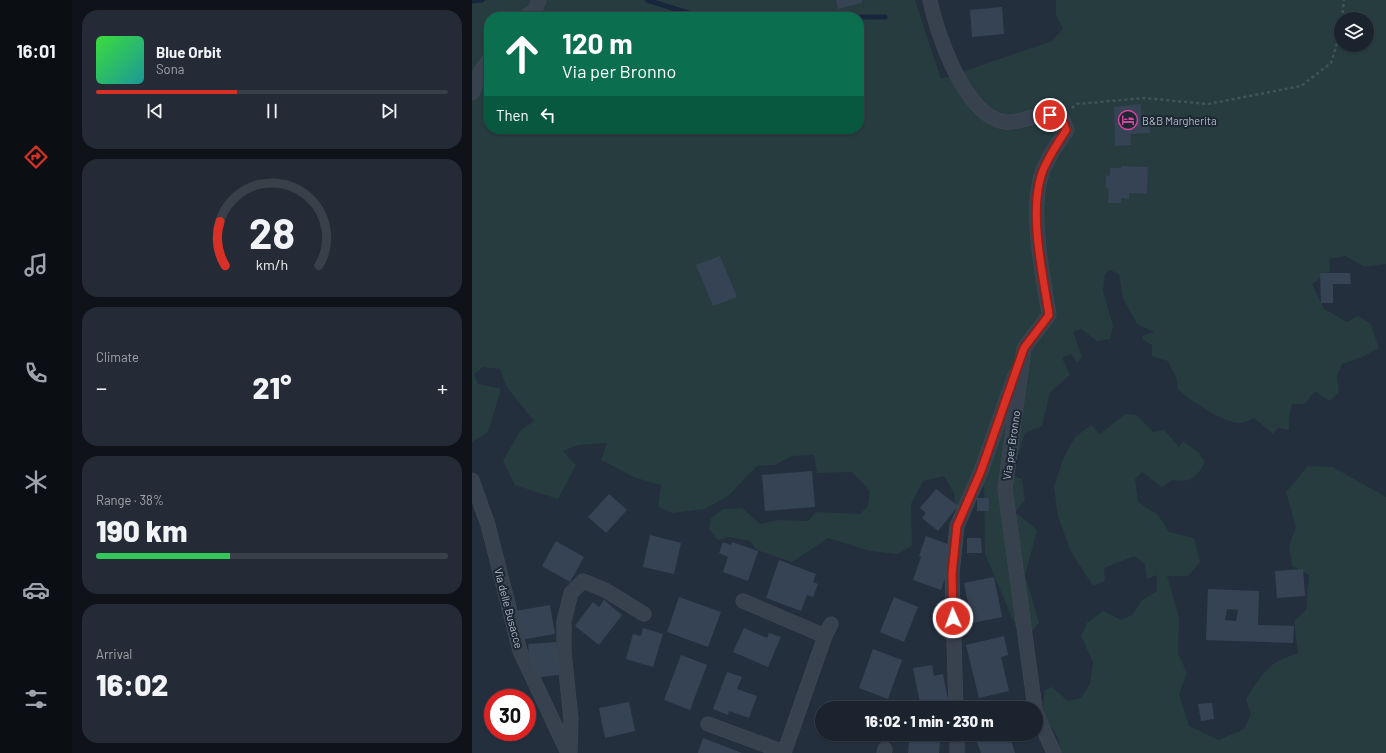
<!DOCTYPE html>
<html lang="en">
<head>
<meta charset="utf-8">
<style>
  :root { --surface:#1b232e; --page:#242b36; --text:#f1f3f6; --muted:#a0a4aa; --line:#39404a; --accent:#d93025 }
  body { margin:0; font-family:Barlow,sans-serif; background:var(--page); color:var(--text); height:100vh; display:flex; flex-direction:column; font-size:15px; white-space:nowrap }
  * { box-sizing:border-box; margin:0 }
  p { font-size:13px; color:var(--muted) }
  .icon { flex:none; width:22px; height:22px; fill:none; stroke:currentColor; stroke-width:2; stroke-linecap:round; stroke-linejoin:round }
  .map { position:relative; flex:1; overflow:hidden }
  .panel { display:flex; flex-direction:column; gap:10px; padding:10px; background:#0f1319; width:400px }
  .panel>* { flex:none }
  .guide { position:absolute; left:12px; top:12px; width:380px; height:122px; border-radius:16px; box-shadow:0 1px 3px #0004,0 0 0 1px var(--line); background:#0b6e4f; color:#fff; overflow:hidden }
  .buttons { position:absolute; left:862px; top:12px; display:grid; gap:8px }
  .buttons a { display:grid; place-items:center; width:40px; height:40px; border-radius:50%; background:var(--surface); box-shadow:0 1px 3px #0004,0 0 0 1px var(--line); font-size:20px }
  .speed { position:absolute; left:12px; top:689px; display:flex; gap:8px; font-size:20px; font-weight:700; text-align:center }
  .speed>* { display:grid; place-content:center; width:52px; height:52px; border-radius:50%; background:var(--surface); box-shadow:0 1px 3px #0004,0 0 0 1px var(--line); line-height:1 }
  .speed .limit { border:6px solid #d22; background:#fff; color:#111 }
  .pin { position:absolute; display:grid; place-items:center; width:34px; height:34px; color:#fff; margin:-17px; border:2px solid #fff; border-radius:50%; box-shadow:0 1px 4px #0007 }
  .me { position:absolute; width:44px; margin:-22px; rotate:358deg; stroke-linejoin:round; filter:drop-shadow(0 0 3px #0008) }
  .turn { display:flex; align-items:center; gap:14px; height:84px; padding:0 12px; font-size:18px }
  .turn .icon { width:52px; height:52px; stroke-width:2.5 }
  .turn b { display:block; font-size:28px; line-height:34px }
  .then { display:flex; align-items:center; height:38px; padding:0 12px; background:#0003; gap:8px; font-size:15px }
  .big { font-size:30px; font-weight:800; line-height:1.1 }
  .panel .card { flex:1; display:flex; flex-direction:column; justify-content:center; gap:6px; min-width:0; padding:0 14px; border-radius:16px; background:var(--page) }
  .panel .dial { align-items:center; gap:0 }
  .dial svg { height:104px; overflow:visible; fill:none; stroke:var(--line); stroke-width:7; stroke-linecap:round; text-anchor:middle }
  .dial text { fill:var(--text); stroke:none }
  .song { display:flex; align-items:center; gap:12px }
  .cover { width:48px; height:48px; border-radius:6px; background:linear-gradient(135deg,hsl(120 70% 55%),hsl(180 70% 35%)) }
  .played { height:4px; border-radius:2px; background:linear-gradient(90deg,var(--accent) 40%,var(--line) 40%) }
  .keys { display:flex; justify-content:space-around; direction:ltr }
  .heat { display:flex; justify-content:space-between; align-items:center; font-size:22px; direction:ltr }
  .charge { height:6px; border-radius:3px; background:linear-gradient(90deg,#34c759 38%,var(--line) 0) }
  .trip { position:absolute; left:343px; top:701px; width:228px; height:40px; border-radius:20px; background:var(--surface); box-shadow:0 1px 3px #0004,0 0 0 1px var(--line); font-weight:800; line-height:40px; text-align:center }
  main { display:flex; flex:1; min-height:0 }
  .menu { display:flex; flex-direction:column; width:72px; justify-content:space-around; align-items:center; background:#0b0e12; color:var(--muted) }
  .menu .icon { width:28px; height:28px }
  .menu .active { color:var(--accent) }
  .menu b { font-size:18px; color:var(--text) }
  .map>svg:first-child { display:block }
  .green { fill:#263c3f; fill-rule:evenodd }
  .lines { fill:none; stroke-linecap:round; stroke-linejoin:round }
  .stream { stroke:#17263c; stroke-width:5 }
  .building { fill:#364354; fill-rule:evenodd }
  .street-casing { stroke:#414a57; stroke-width:15 }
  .path { stroke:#3f5557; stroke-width:2.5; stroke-dasharray:3 3; stroke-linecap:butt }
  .street { stroke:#38414e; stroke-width:14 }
  .route-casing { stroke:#8d1f18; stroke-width:10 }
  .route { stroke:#d93025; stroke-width:7 }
  .labels { text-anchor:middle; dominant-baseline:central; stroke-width:4; stroke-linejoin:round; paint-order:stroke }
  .poi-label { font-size:11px; fill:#b4bcc9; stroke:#1d2633; text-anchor:start }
  .street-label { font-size:11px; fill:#b4bcc9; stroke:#1d2633 }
</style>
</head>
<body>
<main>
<nav class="menu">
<b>16:01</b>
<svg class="icon active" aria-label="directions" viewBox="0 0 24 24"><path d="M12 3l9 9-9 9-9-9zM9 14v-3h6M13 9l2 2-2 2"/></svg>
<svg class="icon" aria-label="music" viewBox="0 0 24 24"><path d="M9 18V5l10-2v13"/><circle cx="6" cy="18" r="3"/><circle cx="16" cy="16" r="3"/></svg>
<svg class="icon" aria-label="phone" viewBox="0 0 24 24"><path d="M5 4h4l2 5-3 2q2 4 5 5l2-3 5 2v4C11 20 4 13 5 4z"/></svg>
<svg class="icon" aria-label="climate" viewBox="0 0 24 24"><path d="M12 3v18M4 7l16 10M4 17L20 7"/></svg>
<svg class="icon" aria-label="car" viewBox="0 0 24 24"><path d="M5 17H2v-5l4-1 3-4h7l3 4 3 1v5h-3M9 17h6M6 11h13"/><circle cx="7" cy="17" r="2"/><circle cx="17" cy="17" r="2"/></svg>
<svg class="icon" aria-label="filters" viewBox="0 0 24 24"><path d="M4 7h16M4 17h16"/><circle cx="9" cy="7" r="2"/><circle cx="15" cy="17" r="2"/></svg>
</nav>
<section class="panel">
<div class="card">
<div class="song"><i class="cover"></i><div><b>Blue Orbit</b><p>Sona</p></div></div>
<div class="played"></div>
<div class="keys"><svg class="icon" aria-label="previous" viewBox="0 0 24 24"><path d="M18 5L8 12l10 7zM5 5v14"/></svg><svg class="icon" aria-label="pause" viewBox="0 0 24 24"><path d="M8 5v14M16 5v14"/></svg><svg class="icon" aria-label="next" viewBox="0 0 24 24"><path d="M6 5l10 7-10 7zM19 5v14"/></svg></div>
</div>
<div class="card dial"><svg viewBox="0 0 100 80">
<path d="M14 69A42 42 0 1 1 86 69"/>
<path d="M14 69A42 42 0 0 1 10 35" stroke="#d93025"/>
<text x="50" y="56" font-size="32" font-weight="700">28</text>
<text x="50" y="72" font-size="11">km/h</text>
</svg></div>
<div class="card"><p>Climate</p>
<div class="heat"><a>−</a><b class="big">21°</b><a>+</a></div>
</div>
<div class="card"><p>Range · 38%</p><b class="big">190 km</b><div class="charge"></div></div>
<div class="card"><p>Arrival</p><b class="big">16:02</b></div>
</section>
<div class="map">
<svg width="914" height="753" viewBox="0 0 914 753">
  <rect width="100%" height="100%" fill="#242f3e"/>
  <path class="green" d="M0 0H443L469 79 580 41 591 29 584 15V0H914V264L893 267 873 256 857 259 858 271 840 284 852 309 875 322 886 316 898 323 907 348 890 357 870 364 865 376 867 392 858 401 843 391 833 404H820L817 417V430L806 428 801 434 782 418C777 420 771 423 767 423 752 423 717 399 706 390L705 379 696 361 680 356V345L671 340 670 336 682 332 665 324 651 298 647 274 638 270 633 274 631 291 641 326 638 339 625 341 609 329 601 332 610 357 605 362 599 354 590 358 598 375 578 392 570 426 553 433 540 475 550 479 553 500 543 512 565 530 553 575 567 623 559 633 546 632 513 554 512 486 497 509 484 513 482 493 472 476 451 481 439 504 440 546 425 554 398 551 356 538 320 562 285 550 278 541 258 537 246 540 237 529 239 518 251 509 270 508 288 524 307 520 336 521 344 512 388 514 396 506 398 491 380 472 345 473 342 455 320 456 303 465 285 466 256 496 233 509 200 513 186 507 189 485 164 478 129 460 135 443 106 445 91 451 104 465 86 499 43 485 31 461 48 431 62 421 34 386 28 369 11 367 2 374 6 384 29 389 16 432 0 442ZM17 17H387V129H17ZM869 19H895V45H869Z
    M653 414 664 415 681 432 692 430 707 447 711 441 727 453 733 462C723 480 720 482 700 480L690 487 670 472 663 479 666 502 686 515 697 532 722 538 728 562 716 576H695L707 618 706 653 715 673 707 694 717 726 747 740 772 729 779 714 774 699C792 671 794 664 826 653L822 621 834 610 837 575 820 566 817 546 824 527 814 492 836 466 861 467 914 497V753H579L587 748V739L570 713 573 690 580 687 596 701 609 698 618 684 621 662 609 636 615 623 631 611 649 620 660 615 670 600 685 591V575L675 579 673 564 662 556 632 568 633 581 621 586 599 552 586 517 582 487 591 459 603 437 619 425 628 434Z"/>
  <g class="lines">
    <path class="stream" d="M175 0 229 17
      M0 1 10 0
      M387 17H413"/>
  </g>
  <path class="building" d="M364 0H390V3L366 9Z
    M530 7 532 34 500 37 498 10Z
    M669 104 670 122 677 121 678 133 658 134 659 145 643 146 642 107Z
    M649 166 676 167 675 194 657 193V199L649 198V203H636L637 189 634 188V175L638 176V168H649Z
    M248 256 265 297 241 306 224 265Z
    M848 273H878L879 284H861V303H849Z
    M340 471 343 507 293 511 290 475Z
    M464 489 486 506 466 531 450 518 454 513 448 508Z
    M137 494 155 510 134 533 116 517Z
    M505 498H517V511H505Z
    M178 535 209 543 202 574 171 567Z
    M454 536 481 546 473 566 477 567 469 590 441 580 449 557 447 556Z
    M495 538H509L510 553H495Z
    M84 541 112 557 98 582 70 566Z
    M251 542 259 545 260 542 286 551 276 581 251 572 256 557 247 553Z
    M307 560 344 574 341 582 346 584 341 597 335 595 329 611 294 598Z
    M831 569 833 596 805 598 803 571Z
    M522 577 530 617 500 623 492 583Z
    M736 589 787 591 786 625 822 626 821 643 734 640ZM755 609 766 610 764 621 753 620Z
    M207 597 249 612 236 647 195 632Z
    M422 597 446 607 432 642 408 632Z
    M132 600 150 615 127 645 103 626 121 602 127 607Z
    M78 605 83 634 48 640 43 611Z
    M171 628 191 634 181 667 154 659 161 634 169 636Z
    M272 628 295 638 297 633 309 637 296 667 261 652Z
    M532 636 536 655 529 657 537 691 507 698 494 645Z
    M84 642 87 675 68 677 58 663 56 644Z
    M401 649 430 660 416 699 387 688Z
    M209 655 235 665 218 710 192 700Z
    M460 665 462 676 471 674 477 705 449 708 441 668Z
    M255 672 270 677 265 689 285 696 277 718 257 711 256 715 241 709Z
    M157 702 163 731 133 738 127 708Z
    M740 703 742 719 729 721 726 704Z
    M520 734H537L543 753H509L504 739Z
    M231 738 270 753H226Z
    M437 741 468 742 467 753H436Z"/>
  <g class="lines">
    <g class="street-casing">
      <path id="street" d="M458 0C465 35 493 116 533 122 548 124 563 113 578 115 582 115 586 117 590 118L595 130C585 145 574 159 569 176 558 216 571 275 577 315L552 348 533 489 563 708
        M54 17 63 10 67 0
        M0 93 8 72 17 60
        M0 480 16 525 48 651 96 753
        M271 601 353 636
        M484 708 480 574 485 526 509 471 543 375
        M564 713 582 753
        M236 724 312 752
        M485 734V753
        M98 753 99 719 92 652V621L99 593 111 581 133 590 172 614
        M312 753 353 636 359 624
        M412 753 413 749"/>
    </g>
    <path class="path" d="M870 19 872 0
      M600 108 605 104 672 98 736 104 829 86 859 63 867 37 869 25"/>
    <use href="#street" class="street"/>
  </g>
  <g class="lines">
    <g class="route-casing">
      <path id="route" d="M481 618 480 574 485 526 509 471 552 348 577 315C571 275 557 215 569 176 574 159 585 145 594 130L590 118 578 115"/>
    </g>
    <use href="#route" class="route"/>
  </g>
  <defs>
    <g id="hotel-ring" transform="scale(1)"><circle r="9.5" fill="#1d2633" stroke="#d1479c" stroke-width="1.5"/><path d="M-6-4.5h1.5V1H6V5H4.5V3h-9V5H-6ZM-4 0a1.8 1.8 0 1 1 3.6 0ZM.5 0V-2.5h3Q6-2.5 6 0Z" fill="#d1479c"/></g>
  </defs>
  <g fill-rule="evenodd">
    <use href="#hotel-ring" x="656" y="120"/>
  </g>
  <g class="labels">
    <g class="poi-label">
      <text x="670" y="120">B&amp;B Margherita</text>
    </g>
    <g class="street-label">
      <text transform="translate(539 445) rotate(-82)">Via per Bronno</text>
      <text transform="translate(37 608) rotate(75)">Via delle Busacce</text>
    </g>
  </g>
</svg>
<div class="buttons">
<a><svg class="icon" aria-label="layers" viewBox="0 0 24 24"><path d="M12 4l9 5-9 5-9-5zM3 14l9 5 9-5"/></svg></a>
</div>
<div class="speed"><div class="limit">30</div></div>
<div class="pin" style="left:578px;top:115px;background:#d93025"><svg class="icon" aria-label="arrive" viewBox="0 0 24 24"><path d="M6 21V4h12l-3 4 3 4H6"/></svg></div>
<svg class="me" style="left:481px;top:618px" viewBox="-20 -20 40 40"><circle r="17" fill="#d93025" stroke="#fff" stroke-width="3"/><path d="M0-11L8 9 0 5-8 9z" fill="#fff"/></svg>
<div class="trip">16:02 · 1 min · 230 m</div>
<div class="guide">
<div class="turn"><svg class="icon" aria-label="ahead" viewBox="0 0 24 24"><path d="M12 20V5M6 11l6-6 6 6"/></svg><div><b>120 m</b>Via per Bronno</div></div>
<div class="then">Then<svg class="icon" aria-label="left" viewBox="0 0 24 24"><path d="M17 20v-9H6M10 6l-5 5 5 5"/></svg></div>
</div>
</div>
</main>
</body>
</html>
